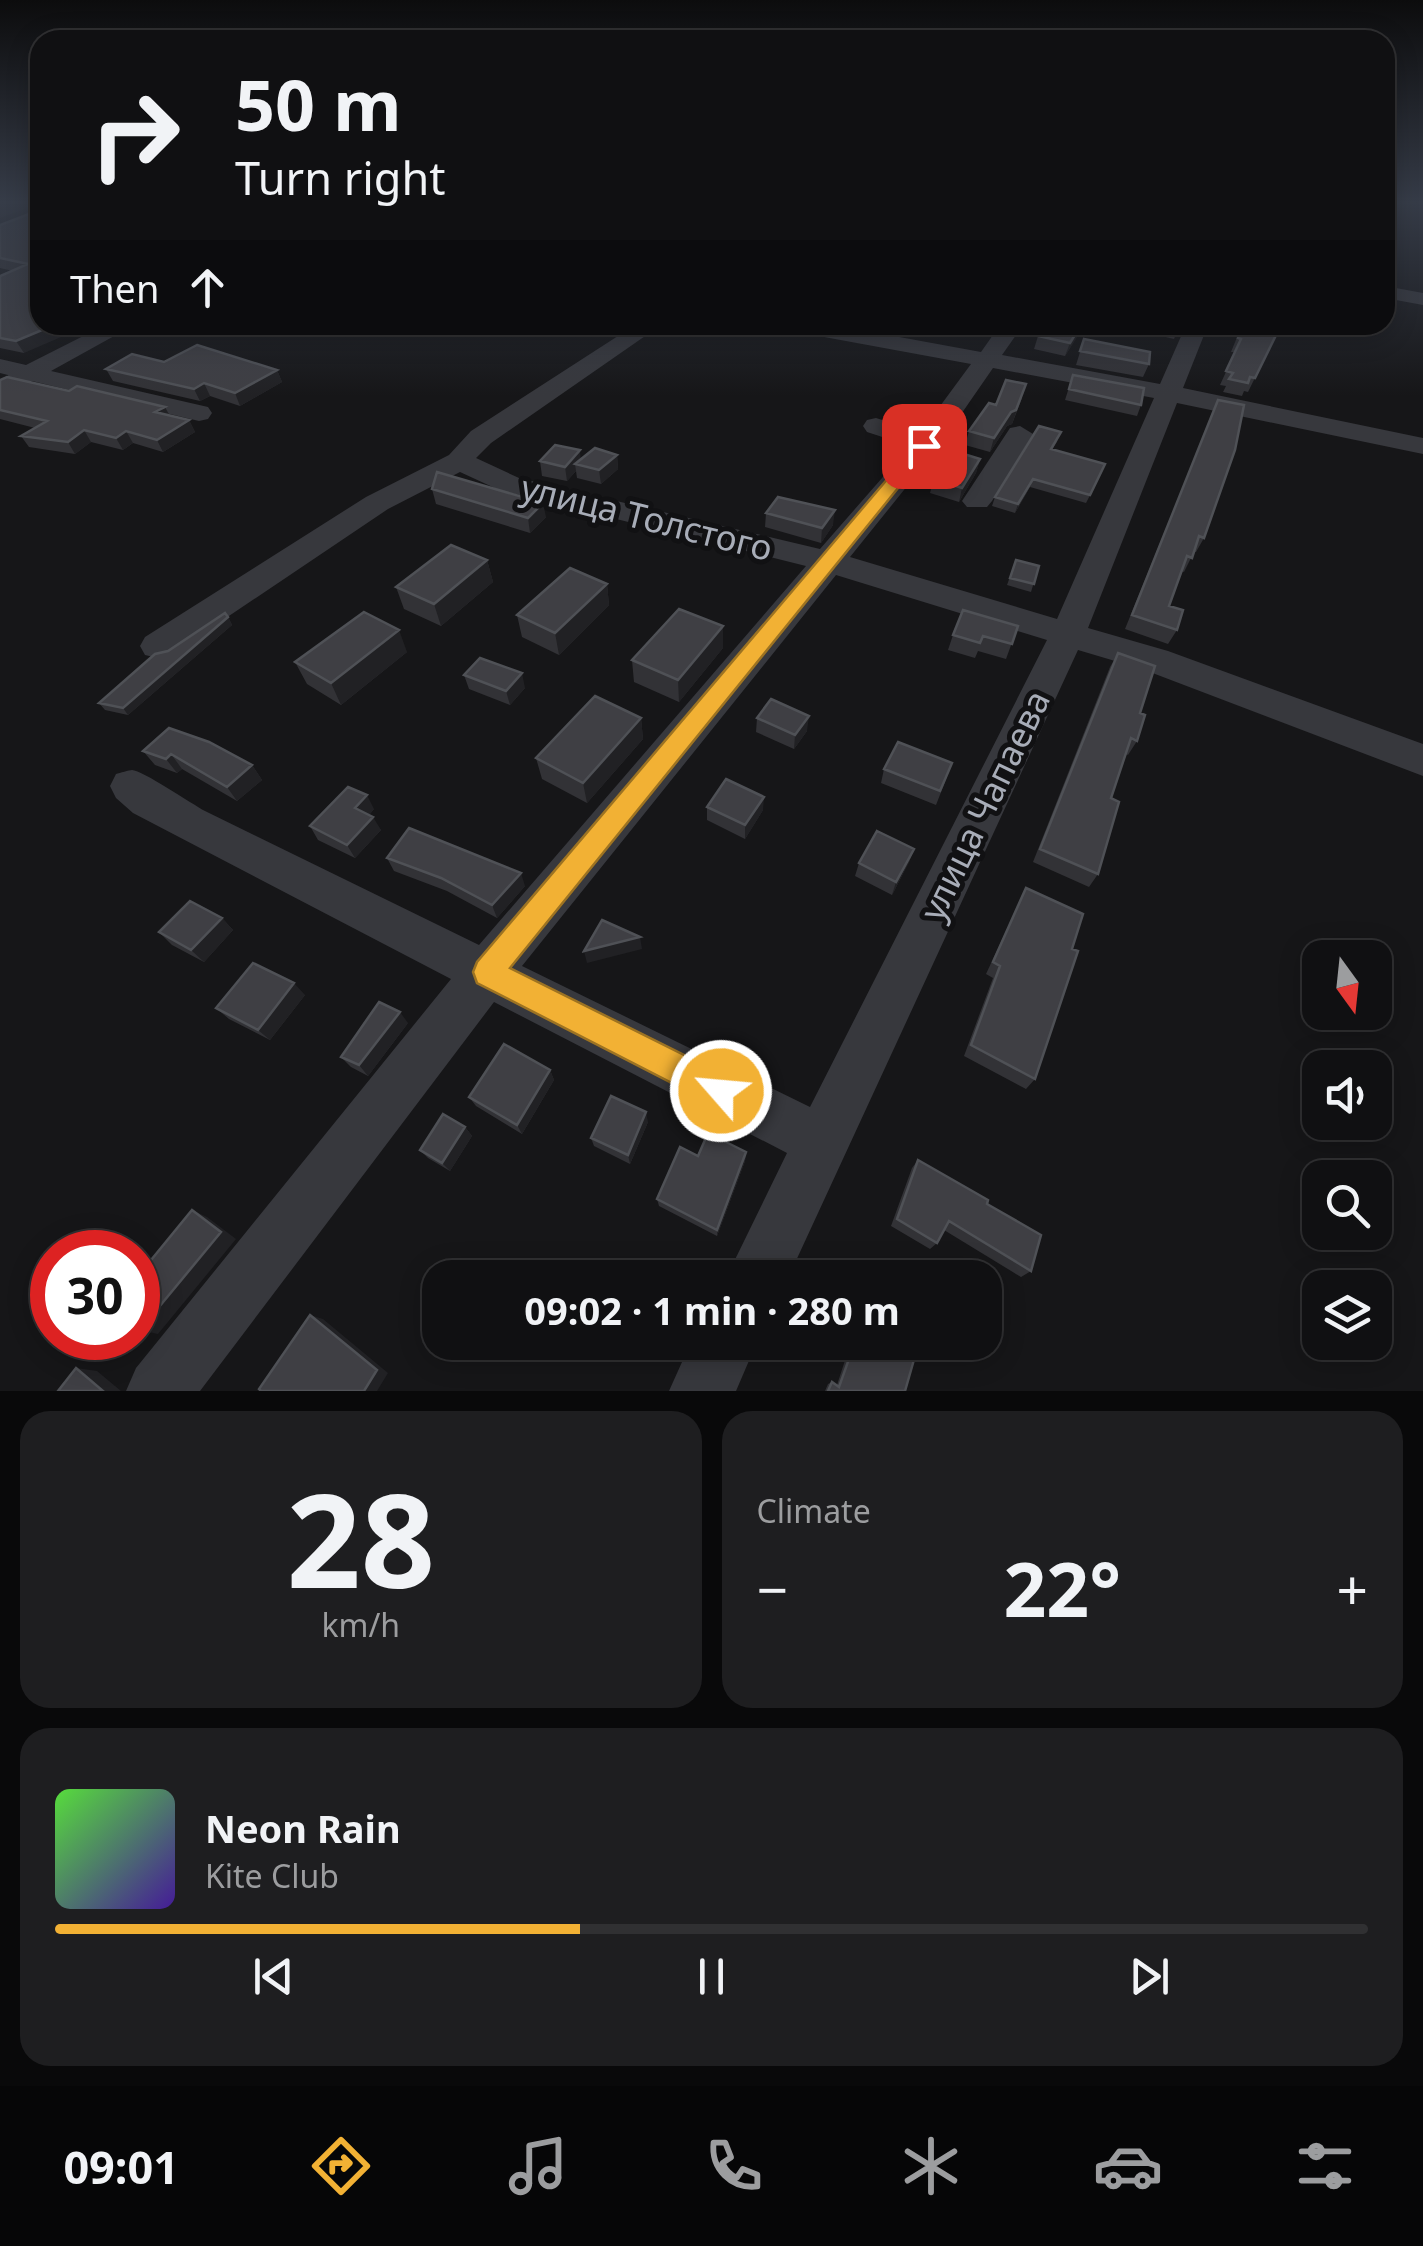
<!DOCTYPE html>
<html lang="en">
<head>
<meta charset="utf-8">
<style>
  :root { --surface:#101012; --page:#1e1e20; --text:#f1f3f6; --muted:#9c9d9f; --line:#303032; --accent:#f2b134 }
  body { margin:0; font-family:"Noto Sans",sans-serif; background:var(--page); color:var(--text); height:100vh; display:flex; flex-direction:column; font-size:38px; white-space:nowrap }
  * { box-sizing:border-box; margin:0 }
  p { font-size:32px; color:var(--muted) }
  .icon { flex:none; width:55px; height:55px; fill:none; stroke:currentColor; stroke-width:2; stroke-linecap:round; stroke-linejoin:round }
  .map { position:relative; height:1391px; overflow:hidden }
  .drawer { display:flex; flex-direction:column; gap:20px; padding:20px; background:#09090a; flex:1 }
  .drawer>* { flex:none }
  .top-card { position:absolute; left:30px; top:30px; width:1365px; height:305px; border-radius:30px; box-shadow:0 5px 25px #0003,0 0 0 2px var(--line); background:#101012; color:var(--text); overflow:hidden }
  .needle { width:65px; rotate:165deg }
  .buttons { position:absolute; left:1302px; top:940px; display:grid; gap:20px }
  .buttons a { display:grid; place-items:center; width:90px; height:90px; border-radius:20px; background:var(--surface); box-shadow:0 5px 25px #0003,0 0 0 2px var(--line); font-size:50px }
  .speed { position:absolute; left:30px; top:1230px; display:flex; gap:20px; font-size:50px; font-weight:700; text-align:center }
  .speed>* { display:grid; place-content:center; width:130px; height:130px; border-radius:50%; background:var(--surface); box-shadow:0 5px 25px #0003,0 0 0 2px var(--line); line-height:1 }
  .speed .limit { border:15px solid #d22; background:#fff; color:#111 }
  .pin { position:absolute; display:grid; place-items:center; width:85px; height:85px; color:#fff; margin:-42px; border-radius:20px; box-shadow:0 5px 15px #0006 }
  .me { position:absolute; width:110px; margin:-55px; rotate:297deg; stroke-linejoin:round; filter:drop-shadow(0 0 8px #0008) }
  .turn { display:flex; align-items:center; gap:35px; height:210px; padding:0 40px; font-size:45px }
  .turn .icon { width:130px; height:130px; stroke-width:2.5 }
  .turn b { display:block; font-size:70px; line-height:85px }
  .then { display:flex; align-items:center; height:95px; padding:0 40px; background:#0003; gap:20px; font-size:38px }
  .big { font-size:75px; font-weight:700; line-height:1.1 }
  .drawer .widget { flex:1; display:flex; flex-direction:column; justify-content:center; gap:15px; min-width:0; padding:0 35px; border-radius:30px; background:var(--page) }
  .drawer .dial { align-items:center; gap:0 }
  .dial b { font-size:130px; line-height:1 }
  .song { display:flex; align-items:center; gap:30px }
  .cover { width:120px; height:120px; border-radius:15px; background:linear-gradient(135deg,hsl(110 70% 55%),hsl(260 70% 35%)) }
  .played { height:10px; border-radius:5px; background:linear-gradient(90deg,var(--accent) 40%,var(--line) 40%) }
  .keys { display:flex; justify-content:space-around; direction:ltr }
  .heat { display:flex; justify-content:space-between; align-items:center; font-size:55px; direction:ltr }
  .drawer .tiles { flex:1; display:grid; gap:20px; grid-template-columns:1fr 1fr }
  .widget:last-child { grid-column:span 2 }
  .trip { position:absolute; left:422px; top:1260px; width:580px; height:100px; border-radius:30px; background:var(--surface); box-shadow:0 5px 25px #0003,0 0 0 2px var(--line); font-weight:700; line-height:100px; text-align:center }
  .menu { display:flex; height:160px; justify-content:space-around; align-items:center; background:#060607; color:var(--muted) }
  .menu .icon { width:70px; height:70px }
  .menu .current { color:var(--accent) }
  .menu b { font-size:45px; color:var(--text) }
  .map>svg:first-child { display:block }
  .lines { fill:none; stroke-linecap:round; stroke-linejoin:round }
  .minor { fill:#37383d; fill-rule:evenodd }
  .wall { fill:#323236 }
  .shaded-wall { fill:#212124 }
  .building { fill:#3f3f44; stroke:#4f5156; stroke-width:2.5 }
  .route { fill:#f2b134; stroke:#9d7322; stroke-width:2.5 }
  .labels { text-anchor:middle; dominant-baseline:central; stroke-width:10; stroke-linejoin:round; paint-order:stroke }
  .street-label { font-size:35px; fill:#a8adb8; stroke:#111113 }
</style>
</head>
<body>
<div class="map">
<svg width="1423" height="1391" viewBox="0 0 1423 1391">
  <rect width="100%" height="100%" fill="#161618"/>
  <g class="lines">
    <path class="minor" d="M1385 286 1423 293V305L1385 298Z
      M105 325H134L51 371 208 407 212 413 208 419 199 421 32 381 18 385 9 383 8 375 0 373V359L26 365Z
      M635 325H661L491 443 476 458 519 478 820 549 910 446 867 432 863 426 867 420 876 418 921 432 971 364 797 332 786 325H834L981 352 1000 325H1023L1002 355 1160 384 1186 325H1208L1183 388 1423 438V454L1177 403 1088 628 1168 651 1423 744V776L1142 669 1078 650 788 1278H726L787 1153 494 1002 200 1391H126L136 1368 451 979 133 813 116 798 110 786 116 774C120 773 129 770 132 770 142 770 192 804 205 811L479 945 806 566 499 490 460 472 388 509 171 655 158 658 145 655 140 646 145 637 366 497 449 455 471 431ZM993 368 1154 398 1057 619 850 557 937 449ZM836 575 1047 640 810 1107 522 966Z
      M1020 426 1033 434 992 501 987 507H967L962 501 1010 428Z
      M691 1342H757L736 1391H669Z"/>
  </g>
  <path class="wall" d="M40 202 24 353 0 348V276L13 271 0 268V225L37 211Z
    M961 325H988L984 330Z
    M1045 325H1084L1065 356 1034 349 1038 336Z
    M1156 325H1180L1174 339 1153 334Z
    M1242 325H1281L1248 392 1244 391 1242 396 1223 392 1226 386 1220 385 1235 352H1231Z
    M1084 339 1149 364 1143 377 1076 365Z
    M164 362 277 370 282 382 240 406 210 396 200 401 113 381 106 369Z
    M1073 375 1141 405 1137 416 1065 400Z
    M0 380 189 420 195 432 163 452 133 443 123 450 91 442 75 454 29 447 21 436 35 428 0 419Z
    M1022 398 1012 424 1007 426 990 452 965 445 969 431 996 405Z
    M1218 400 1204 538 1196 552H1194L1184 572 1181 571 1169 606 1177 630 1168 644 1125 629Z
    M1058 440 1052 450 1102 472 1086 503 1030 487 1015 513 992 506 995 497Z
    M617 455 618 469 601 484 577 478 576 471 567 481 542 476 540 461 581 460Z
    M980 459 976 473 959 502 930 493 934 479Z
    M432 489 546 517 530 533 436 504Z
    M766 513 833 525 821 543 765 527Z
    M487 560 493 582 441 626 404 609 396 587Z
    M1016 560 1039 566 1031 592 1007 585Z
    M607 584 609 605 559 655 522 637 517 615Z
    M228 617 232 625 128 715 105 710 99 703 168 651Z
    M1018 626 1006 659 978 651 975 658 948 650 953 635Z
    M723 648 679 702 634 682 632 660Z
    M407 652 341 705 307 684 295 662Z
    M1118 653 1140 713 1137 741 1128 755 1126 754 1111 798 1098 874 1089 887 1033 862 1110 667Z
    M464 675 525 688 510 705 469 689Z
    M641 718 643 739 587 803 542 779 536 758Z
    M757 718 807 731 794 749 756 732Z
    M143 751 252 765 262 780 237 801 182 769 177 773 155 765Z
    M884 769 947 777 936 805 881 783Z
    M707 807 763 810 745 839 707 820Z
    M374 809 369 815 381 830 355 858 318 840 310 826Z
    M914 849 909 862 892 895 855 876 859 863Z
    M387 858 525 886 497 918 447 891 394 871Z
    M1026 888 1035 1079 1026 1089 964 1056 993 978 986 974Z
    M222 918 233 930 204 962 172 945 159 932Z
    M305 995 270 1040 229 1019 216 1008Z
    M408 1023 368 1076 351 1067 341 1057Z
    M550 1070 554 1080 522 1134 476 1106 469 1097Z
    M648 1122 630 1164 594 1146 591 1138Z
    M465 1127 472 1136 450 1171 428 1158 420 1150Z
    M746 1152 745 1161 717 1236 659 1206 657 1199 698 1156Z
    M918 1160 987 1204 1031 1271 1021 1277 944 1230 937 1243 930 1249 891 1226 912 1168Z
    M851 1342H919L905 1391H825L828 1384 832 1382 837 1385Z"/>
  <path class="shaded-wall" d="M11 202H37L39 204 0 218V205Z
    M54 325H89L24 353 16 341Z
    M1081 325H1084L1083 328 1065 356 1070 343Z
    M277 370 282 382 240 406 235 393Z
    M204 383 210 396 200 401 194 389Z
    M1026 384 1012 424 1007 426 990 452 994 438Z
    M165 407 171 418 155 412Z
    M189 420 195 432 163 452 157 440Z
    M84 430 91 442 75 454 68 442Z
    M126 431 133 443 123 450 116 438Z
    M580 450 581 465 575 464 576 471 567 481 565 467Z
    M617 455 618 469 601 484 599 470Z
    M980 459 976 473 959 502 962 488Z
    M1033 479 1030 487 1015 513 1018 504Z
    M543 503 546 517 530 533 528 518Z
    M835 510 833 525 821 543 822 528Z
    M487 560 493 582 441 626 434 604Z
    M607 584 609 605 559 655 555 633Z
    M228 617 232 625 128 715 123 708Z
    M723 626V648L679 702 678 680Z
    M399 630 407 652 341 705 331 683Z
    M522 673 525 688 510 705 506 691Z
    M809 716 807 731 794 749 795 735Z
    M641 718 643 739 587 803 583 783Z
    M171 754 182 769 177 773 166 759Z
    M252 765 262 780 237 801 227 787Z
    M367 795 374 809 363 822 355 808Z
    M764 797 763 810 745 839V825Z
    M373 817 381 830 355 858 347 845Z
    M914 849 909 862 892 895 896 882Z
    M521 873 525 886 497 918 492 905Z
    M222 918 233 930 204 962 191 950Z
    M640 937 642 949 587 963 584 951Z
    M294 983 305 995 270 1040 258 1030Z
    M400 1012 408 1023 368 1076 359 1065Z
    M550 1070 554 1080 522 1134 517 1125Z
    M646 1112 648 1122 630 1164 628 1155Z
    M465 1127 472 1136 450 1171 442 1163Z
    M746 1152 745 1161 717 1236V1230Z
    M192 1210 207 1217 236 1239 158 1334 140 1330Z
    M310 1315 323 1319 388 1373 377 1391H364Z
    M76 1368 97 1371 121 1391H103Z"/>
  <path class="building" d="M38 202H40V325H54L16 341 0 338V276L28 264 0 258V225L37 211Z
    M1045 325H1081L1070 343 1038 336Z
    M1242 325H1281L1255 378 1250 377 1248 383 1229 379 1233 373 1226 371 1241 339 1238 338Z
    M1084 339 1150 352 1149 364 1080 351Z
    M197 345 277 370 235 393 204 383 194 389 106 369 132 354 164 362Z
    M1073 375 1144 388 1141 405 1069 389Z
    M7 377 69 391 77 386 165 407 155 412 189 420 157 440 126 431 116 438 84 430 68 442 21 436 47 421 0 410V380Z
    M1006 380 1026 384 1016 410 1011 412 994 438 969 431 989 403 996 405Z
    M1218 400 1244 405 1235 450 1204 538 1199 536 1192 558 1187 556 1169 606 1183 610 1177 630 1132 615Z
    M1039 426 1061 432 1051 449 1105 464 1090 495 1033 479 1018 504 995 497Z
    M555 445 580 450 565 467 540 461Z
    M595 448 617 455 599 470 575 464Z
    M954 451 980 459 962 488 934 479Z
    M437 472 543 503 528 518 432 489Z
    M778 497 835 510 822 528 766 513Z
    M451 545 487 560 434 604 396 587Z
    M1016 560 1039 566 1034 584 1010 578Z
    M570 568 607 584 555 633 517 615Z
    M679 609 723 626 678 680 632 660Z
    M963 610 1018 626 1012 644 983 636 980 643 953 635Z
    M364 612 399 630 331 683 295 662Z
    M225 613 228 617 123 708 99 703 155 654 168 651Z
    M1118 653 1155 666 1140 713 1145 715 1137 741 1131 738 1111 798 1119 802 1098 874 1040 849Z
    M480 658 522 673 506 691 464 675Z
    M595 696 641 718 583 783 536 758Z
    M771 699 809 716 795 735 757 718Z
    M169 728 209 742 252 765 227 787 171 754 166 759 143 751Z
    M898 742 952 763 940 791 884 769Z
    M726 779 764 797 745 825 707 807Z
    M348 787 367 795 355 808 373 817 347 845 310 826Z
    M409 828 521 873 492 905 441 878 387 858Z
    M877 831 914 849 896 882 859 863Z
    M1026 888 1083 914 1072 949 1078 951 1035 1079 971 1045 1000 966 993 962Z
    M190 901 222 918 191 950 159 932Z
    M602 920 640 937 584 951Z
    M253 963 294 983 258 1030 216 1008Z
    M379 1002 400 1012 359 1065 341 1057Z
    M504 1044 550 1070 517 1125 469 1097Z
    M611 1096 646 1112 628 1155 591 1138Z
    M443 1114 465 1127 442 1163 420 1150Z
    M708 1133 746 1152 717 1230 657 1199 680 1147 698 1156Z
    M918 1160 988 1200 987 1204 1041 1235 1031 1271 949 1221 937 1243 897 1219Z
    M192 1210 221 1232 140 1330 138 1328V1276Z
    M310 1315 377 1370 364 1391H261L259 1389Z
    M855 1342H919L905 1391H828L832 1382 839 1387Z
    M76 1368 103 1391H58Z"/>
  <linearGradient id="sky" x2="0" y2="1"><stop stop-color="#0c0c0d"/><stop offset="0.51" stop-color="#363c48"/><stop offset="1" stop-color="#363c48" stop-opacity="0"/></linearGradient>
  <rect width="1423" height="396" fill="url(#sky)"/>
  <path class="route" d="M918 443 932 446 510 968 732 1079 737 1091 732 1102 721 1107 709 1102 477 983 473 972 477 962Z"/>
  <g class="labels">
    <g class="street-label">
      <text transform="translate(647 517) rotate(14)">улица Толстого</text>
      <text transform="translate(984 805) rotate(-64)">улица Чапаева</text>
    </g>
  </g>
</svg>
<div class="buttons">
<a><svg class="needle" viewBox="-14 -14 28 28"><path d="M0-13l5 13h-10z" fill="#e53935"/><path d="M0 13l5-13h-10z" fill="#9c9d9f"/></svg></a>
<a><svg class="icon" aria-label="sound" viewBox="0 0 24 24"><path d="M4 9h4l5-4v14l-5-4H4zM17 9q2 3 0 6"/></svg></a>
<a><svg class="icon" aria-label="search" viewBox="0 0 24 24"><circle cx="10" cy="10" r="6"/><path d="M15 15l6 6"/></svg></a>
<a><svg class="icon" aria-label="layers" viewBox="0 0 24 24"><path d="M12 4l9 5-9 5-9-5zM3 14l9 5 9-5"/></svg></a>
</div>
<div class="speed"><div class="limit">30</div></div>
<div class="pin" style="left:924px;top:446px;background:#d93025"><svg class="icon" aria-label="arrive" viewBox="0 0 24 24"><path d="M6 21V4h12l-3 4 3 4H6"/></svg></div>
<svg class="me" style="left:721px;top:1091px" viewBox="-20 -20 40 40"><circle r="17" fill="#f2b134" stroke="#fff" stroke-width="3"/><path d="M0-11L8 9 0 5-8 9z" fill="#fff"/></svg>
<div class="trip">09:02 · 1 min · 280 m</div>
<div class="top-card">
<div class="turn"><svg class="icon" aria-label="right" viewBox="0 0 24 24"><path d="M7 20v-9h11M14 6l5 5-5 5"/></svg><div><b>50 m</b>Turn right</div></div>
<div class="then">Then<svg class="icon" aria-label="ahead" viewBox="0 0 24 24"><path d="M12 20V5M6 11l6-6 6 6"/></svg></div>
</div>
</div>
<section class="drawer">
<div class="tiles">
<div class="widget dial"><b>28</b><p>km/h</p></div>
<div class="widget"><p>Climate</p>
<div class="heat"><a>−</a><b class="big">22°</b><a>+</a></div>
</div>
<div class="widget">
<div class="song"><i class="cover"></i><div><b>Neon Rain</b><p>Kite Club</p></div></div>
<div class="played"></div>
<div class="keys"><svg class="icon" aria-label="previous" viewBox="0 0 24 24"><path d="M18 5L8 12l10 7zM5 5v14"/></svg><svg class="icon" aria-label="pause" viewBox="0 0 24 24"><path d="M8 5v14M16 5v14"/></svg><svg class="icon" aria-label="next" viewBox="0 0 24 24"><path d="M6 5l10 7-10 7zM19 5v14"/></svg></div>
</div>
</div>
</section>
<nav class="menu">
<b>09:01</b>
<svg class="icon current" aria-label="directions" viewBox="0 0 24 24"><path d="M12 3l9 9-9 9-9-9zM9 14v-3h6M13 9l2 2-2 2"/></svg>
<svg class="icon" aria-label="music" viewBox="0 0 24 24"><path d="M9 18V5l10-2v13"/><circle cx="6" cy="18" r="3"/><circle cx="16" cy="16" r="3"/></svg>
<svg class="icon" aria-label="phone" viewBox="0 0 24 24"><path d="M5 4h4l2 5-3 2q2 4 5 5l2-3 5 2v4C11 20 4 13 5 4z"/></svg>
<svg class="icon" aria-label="climate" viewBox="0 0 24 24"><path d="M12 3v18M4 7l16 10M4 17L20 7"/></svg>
<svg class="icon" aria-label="car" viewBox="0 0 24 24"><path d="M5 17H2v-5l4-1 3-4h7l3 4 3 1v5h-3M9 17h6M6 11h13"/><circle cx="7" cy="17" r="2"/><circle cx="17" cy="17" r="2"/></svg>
<svg class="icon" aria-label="filters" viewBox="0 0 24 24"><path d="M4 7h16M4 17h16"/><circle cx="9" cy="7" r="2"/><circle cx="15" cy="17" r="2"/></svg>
</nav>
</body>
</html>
